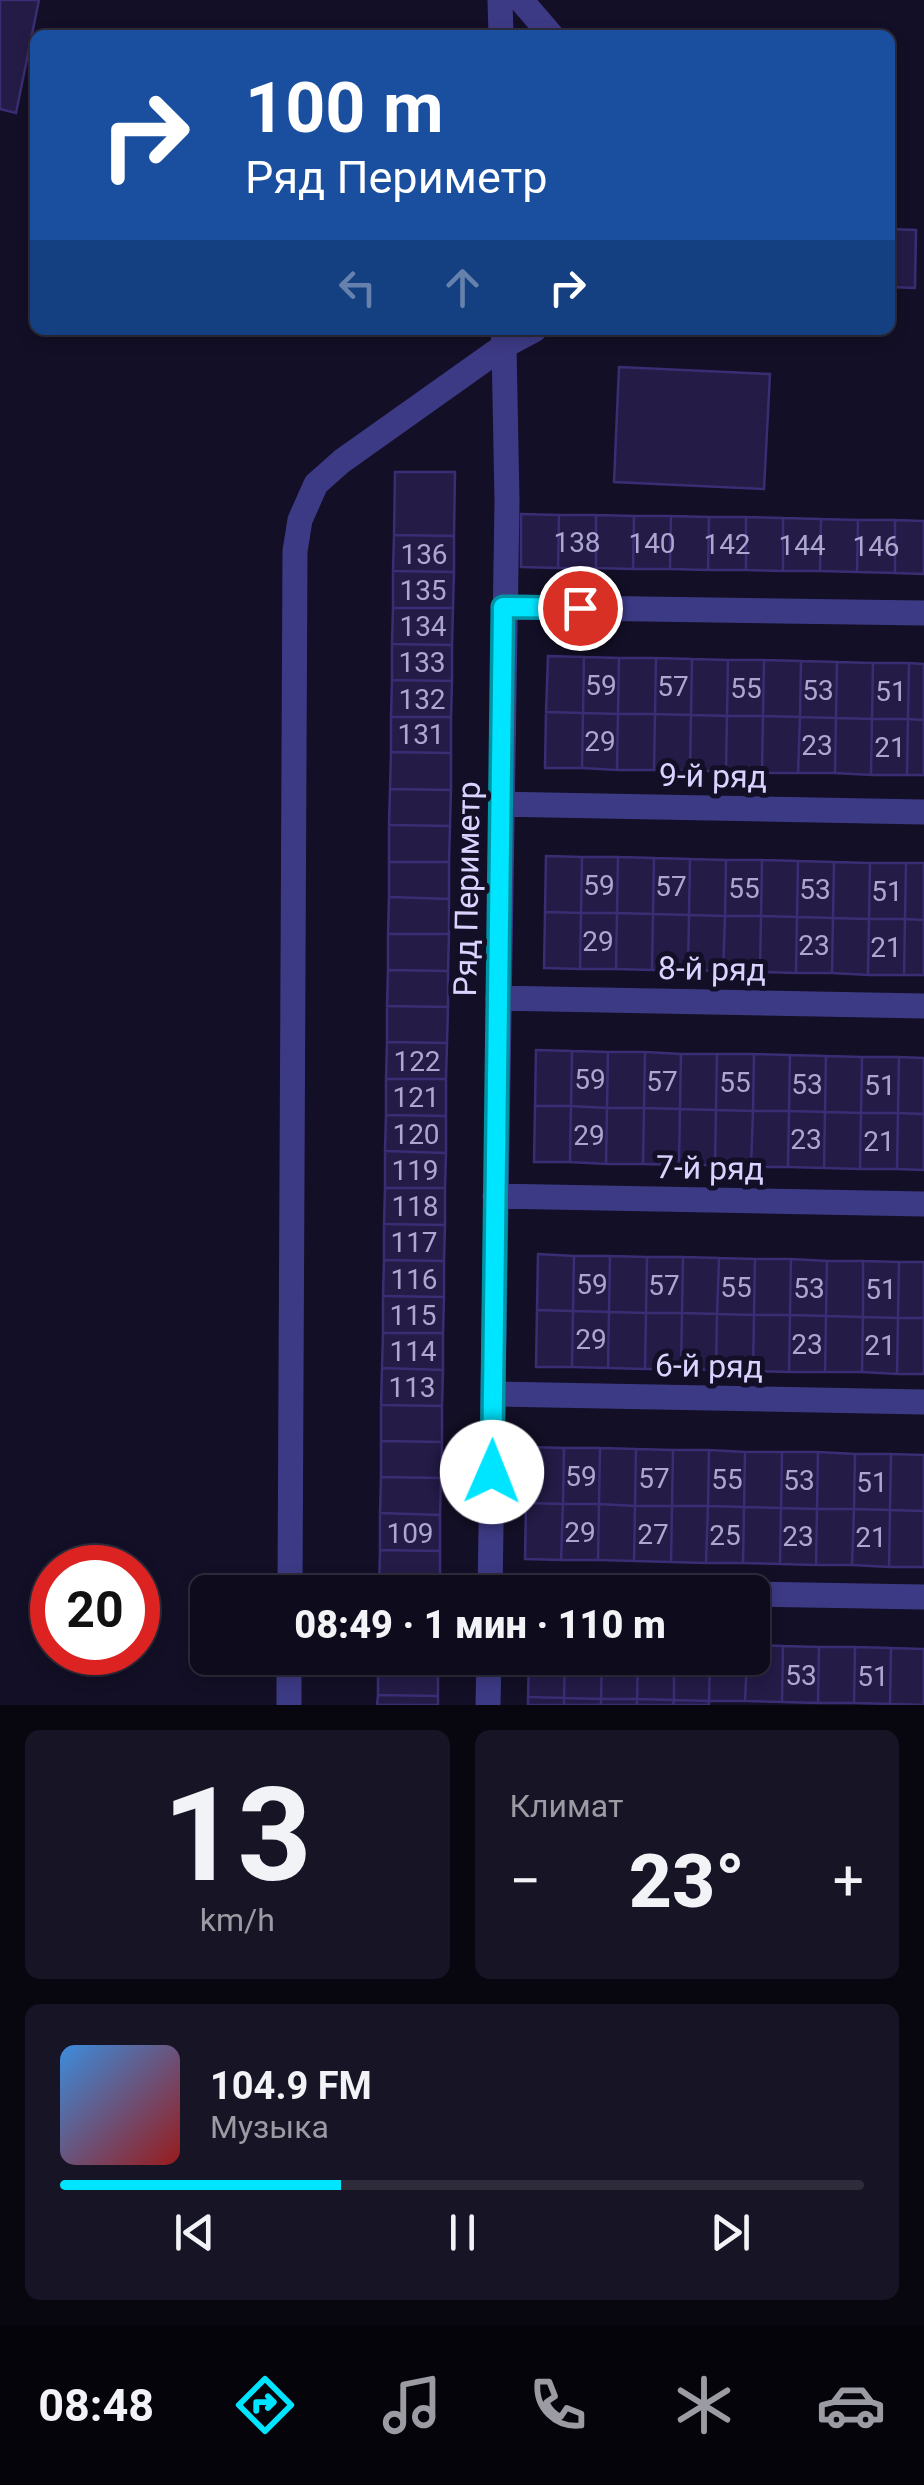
<!DOCTYPE html>
<html lang="ru">
<head>
<meta charset="utf-8">
<style>
  :root { --surface:#0e0b1c; --page:#171425; --text:#f1f3f6; --muted:#9b9ba3; --line:#2e2b3b; --accent:#00e5ff }
  body { margin:0; font-family:Roboto,sans-serif; background:var(--page); color:var(--text); height:100vh; display:flex; flex-direction:column; font-size:38px; white-space:nowrap }
  * { box-sizing:border-box; margin:0 }
  p { font-size:32px; color:var(--muted) }
  .icon { flex:none; width:55px; height:55px; fill:none; stroke:currentColor; stroke-width:2; stroke-linecap:round; stroke-linejoin:round }
  .map { position:relative; height:1705px; overflow:hidden }
  .sheet { display:flex; flex-direction:column; gap:25px; padding:25px; background:#08060f; flex:1 }
  .sheet>* { flex:none }
  .hud { position:absolute; left:30px; top:30px; width:865px; height:305px; border-radius:15px; box-shadow:0 5px 15px #0003,0 0 0 2px var(--line); background:#1a4fa0; color:#fff; overflow:hidden }
  .speed { position:absolute; left:30px; top:1545px; display:flex; gap:20px; font-size:50px; font-weight:700; text-align:center }
  .speed>* { display:grid; place-content:center; width:130px; height:130px; border-radius:50%; background:var(--surface); box-shadow:0 5px 15px #0003,0 0 0 2px var(--line); line-height:1 }
  .speed .limit { border:15px solid #d22; background:#fff; color:#111 }
  .pin { position:absolute; display:grid; place-items:center; width:85px; height:85px; color:#fff; margin:-42px; border:5px solid #fff; border-radius:50%; box-shadow:0 2px 10px #0007 }
  .me { position:absolute; width:110px; margin:-55px; rotate:1deg; stroke-linejoin:round; filter:drop-shadow(0 0 8px #0008) }
  .turn { display:flex; align-items:center; gap:35px; height:210px; padding:0 50px; font-size:45px }
  .turn .icon { width:130px; height:130px; stroke-width:2.5 }
  .turn b { display:block; font-size:70px; line-height:85px }
  .lanes { display:flex; align-items:center; height:95px; padding:0 50px; background:#0003; justify-content:center; gap:50px; direction:ltr }
  .lanes .off { opacity:.35 }
  .big { font-size:75px; font-weight:800; line-height:1.1 }
  .sheet .card { flex:1; display:flex; flex-direction:column; justify-content:center; gap:15px; min-width:0; padding:0 35px; border-radius:15px; background:var(--page) }
  .sheet .dial { align-items:center; gap:0 }
  .dial b { font-size:130px; line-height:1 }
  .song { display:flex; align-items:center; gap:30px }
  .cover { width:120px; height:120px; border-radius:15px; background:linear-gradient(135deg,hsl(210 70% 55%),hsl(0 70% 35%)) }
  .played { height:10px; border-radius:5px; background:linear-gradient(90deg,var(--accent) 35%,var(--line) 35%) }
  .keys { display:flex; justify-content:space-around; direction:ltr }
  .heat { display:flex; justify-content:space-between; align-items:center; font-size:55px; direction:ltr }
  .sheet .tiles { flex:1; display:grid; gap:25px; grid-template-columns:1fr 1fr }
  .card:last-child { grid-column:span 2 }
  .trip { position:absolute; left:190px; top:1575px; width:580px; height:100px; border-radius:15px; background:var(--surface); box-shadow:0 5px 15px #0003,0 0 0 2px var(--line); font-weight:800; line-height:100px; text-align:center }
  .dock { display:flex; height:160px; justify-content:space-around; align-items:center; background:#06040b; color:var(--muted) }
  .dock .icon { width:70px; height:70px }
  .dock .on { color:var(--accent) }
  .dock b { font-size:45px; color:var(--text) }
  .map>svg:first-child { display:block }
  .building { fill:#241b47; stroke:#3b2d73; stroke-width:2.5 }
  .lines { fill:none; stroke-linecap:round; stroke-linejoin:round }
  .service { stroke:#3d3a85; stroke-width:25 }
  .minor { stroke:#3d3a85; stroke-width:25 }
  .route-casing { stroke:#0095a6; stroke-width:25 }
  .route { stroke:#00e5ff; stroke-width:18 }
  .labels { text-anchor:middle; dominant-baseline:central; stroke-width:10; stroke-linejoin:round; paint-order:stroke }
  .number-label { font-size:28px; fill:#aca6d1 }
  .street-label { font-size:32px; fill:#d9d4ff; stroke:#130f26 }
</style>
</head>
<body>
<div class="map">
<svg width="924" height="1705" viewBox="0 0 924 1705">
  <rect width="100%" height="100%" fill="#130f26"/>
  <path class="building" d="M0 0H39L16 113 0 109Z
    M890 229 916 230 915 288 890 287Z
    M619 367 770 374 764 489 614 482Z
    M395 472H455L454 536 394 535Z
    M521 514 559 515 558 568 521 567Z
    M559 515H596V568H558Z
    M596 515 634 516 633 569 596 568Z
    M634 516H671L670 569H633Z
    M671 516 709 517 708 570 670 569Z
    M709 517H746V570H708Z
    M746 517 783 518V571L746 570Z
    M783 518 821 519 820 571H783Z
    M821 519 858 520 857 572 820 571Z
    M858 520H895V573L857 572Z
    M895 520 924 521V574L895 573Z
    M394 535 454 536V572L393 571Z
    M393 571 454 572 453 608H393Z
    M393 608H453L452 645 392 644Z
    M392 644 452 645V681L392 680Z
    M548 656 584 657 583 713 546 712Z
    M584 657 619 658 618 714 583 713Z
    M619 658H656L655 714H618Z
    M656 658 692 659 691 715 655 714Z
    M692 659 728 660 727 716 691 715Z
    M728 660H764L763 716H727Z
    M764 660 801 661 800 717 763 716Z
    M801 661 837 662 836 718 800 717Z
    M837 662 873 663 872 719 836 718Z
    M873 663H909L908 719H872Z
    M909 663 924 664V720L908 719Z
    M392 680 452 681 451 717H391Z
    M546 712 583 713 582 768H545Z
    M583 713 618 714 617 770 582 768Z
    M618 714H655L654 770H617Z
    M655 714 691 715 690 771 654 770Z
    M691 715 727 716 726 771H690Z
    M727 716H763L762 773 726 771Z
    M763 716 800 717 798 773H762Z
    M391 717H451V753L391 752Z
    M800 717 836 718 835 773H798Z
    M836 718 872 719 871 775 835 773Z
    M872 719H908L907 775H871Z
    M908 719 924 720V775H907Z
    M391 752 451 753V790L390 789Z
    M390 789 451 790 450 826 389 825Z
    M389 825 450 826 449 862H389Z
    M546 856 582 857 581 913 545 912Z
    M582 857H618L617 913H581Z
    M618 857 654 858 653 914 617 913Z
    M654 858 690 859 689 915 653 914Z
    M690 859 726 860 725 916 689 915Z
    M726 860H762L761 916H725Z
    M762 860 798 861 797 917 761 916Z
    M798 861 834 862 833 918 797 917Z
    M389 862H449V899L389 897Z
    M834 862 870 863 869 919 833 918Z
    M870 863H906L905 919H869Z
    M906 863H924V920L905 919Z
    M389 897 449 899V934H388Z
    M545 912 581 913 580 969 544 968Z
    M581 913H617L616 969H580Z
    M617 913 653 914 652 970 616 969Z
    M653 914 689 915 688 970H652Z
    M689 915 725 916 723 971 688 970Z
    M725 916H761L760 972 723 971Z
    M761 916 797 917 796 973 760 972Z
    M797 917 833 918 832 973H796Z
    M833 918 869 919 868 975 832 973Z
    M869 919H905L904 975H868Z
    M905 919 924 920V975H904Z
    M388 934H449L448 971 388 970Z
    M388 970 448 971V1007L387 1006Z
    M387 1006 448 1007 447 1043 387 1042Z
    M387 1042 447 1043 446 1079H386Z
    M536 1050 572 1051 571 1106H535Z
    M572 1051 608 1052 607 1108 571 1106Z
    M608 1052H645L644 1108H607Z
    M645 1052 681 1054 680 1109 644 1108Z
    M681 1054H717L716 1110 680 1109Z
    M717 1054H754L753 1111 716 1110Z
    M754 1054 790 1055 789 1111H753Z
    M790 1055 826 1056 825 1112 789 1111Z
    M826 1056 862 1057 861 1113 825 1112Z
    M862 1057H899L898 1113H861Z
    M899 1057 924 1058V1114L898 1113Z
    M386 1079H446V1116L386 1115Z
    M535 1106H571L570 1162H534Z
    M571 1106 607 1108 606 1164 570 1162Z
    M607 1108H644L643 1164H606Z
    M644 1108 680 1109 679 1165 643 1164Z
    M680 1109 716 1110 715 1165H679Z
    M716 1110 753 1111 751 1167 715 1165Z
    M753 1111H789L788 1167H751Z
    M789 1111 825 1112 824 1168 788 1167Z
    M825 1112 861 1113 860 1169 824 1168Z
    M861 1113H898L897 1169H860Z
    M898 1113 924 1114V1170L897 1169Z
    M386 1115 446 1116V1153L385 1151Z
    M385 1151 446 1153 445 1188H385Z
    M385 1188H445V1225L384 1224Z
    M384 1224 445 1225 444 1261 384 1260Z
    M538 1254 574 1256 573 1311 537 1310Z
    M574 1256H610L609 1312 573 1311Z
    M610 1256 647 1257 646 1313 609 1312Z
    M647 1257H683L682 1313H646Z
    M683 1257 719 1258 717 1314 682 1313Z
    M719 1258 755 1259 754 1315 717 1314Z
    M755 1259H791L790 1315H754Z
    M791 1259 827 1261 826 1316 790 1315Z
    M384 1260 444 1261V1297L383 1296Z
    M827 1261H863V1317L826 1316Z
    M863 1261 899 1262 898 1318 863 1317Z
    M899 1262H924V1318H898Z
    M383 1296 444 1297 443 1333H383Z
    M537 1310 573 1311 572 1367H536Z
    M573 1311 609 1312 608 1368 572 1367Z
    M609 1312 646 1313 645 1369 608 1368Z
    M646 1313H682L681 1369H645Z
    M682 1313 717 1314 716 1370 681 1369Z
    M717 1314 754 1315 753 1371 716 1370Z
    M754 1315H790L789 1372 753 1371Z
    M790 1315 826 1316 825 1372H789Z
    M826 1316 863 1317 862 1372H825Z
    M863 1317 898 1318 897 1374 862 1372Z
    M898 1318H924V1374H897Z
    M383 1333H443V1370L382 1368Z
    M382 1368 443 1370 442 1406 381 1405Z
    M381 1405 442 1406V1442L381 1441Z
    M381 1441 442 1442 441 1478 381 1477Z
    M527 1447 564 1448 563 1504 526 1503Z
    M564 1448H600L599 1504H563Z
    M600 1448 636 1449 635 1506 599 1504Z
    M636 1449 673 1450 672 1506H635Z
    M673 1450H709L708 1506H672Z
    M709 1450 745 1452 744 1507 708 1506Z
    M745 1452H782L781 1508 744 1507Z
    M782 1452H818L817 1509 781 1508Z
    M818 1452 855 1454 854 1509H817Z
    M855 1454H891L890 1510 854 1509Z
    M891 1454 924 1455V1511L890 1510Z
    M381 1477 441 1478 440 1515 380 1513Z
    M526 1503 563 1504 561 1560 525 1559Z
    M563 1504H599L598 1560H561Z
    M599 1504 635 1506 634 1561 598 1560Z
    M635 1506H672L671 1562 634 1561Z
    M672 1506H708L706 1563 671 1562Z
    M708 1506 744 1507 743 1563H706Z
    M744 1507 781 1508 780 1564 743 1563Z
    M781 1508 817 1509 816 1565 780 1564Z
    M817 1509H854L852 1565H816Z
    M854 1509 890 1510 889 1567 852 1565Z
    M890 1510 924 1511V1567H889Z
    M380 1513 440 1515V1551L380 1550Z
    M380 1550 440 1551V1587H379Z
    M379 1587H440V1592H379Z
    M752 1645 783 1646 782 1702 745 1701 747 1658H752Z
    M783 1646 819 1647 818 1703 782 1702Z
    M819 1647H855L854 1703H818Z
    M855 1647 891 1648 890 1704 854 1703Z
    M891 1648 924 1649V1705L890 1704Z
    M529 1658H565L564 1698 528 1697Z
    M565 1658H602L601 1699 564 1698Z
    M602 1658H638L637 1699H601Z
    M638 1658H674V1700L637 1699Z
    M674 1658H710L709 1701 674 1700Z
    M710 1658H747L745 1701H709Z
    M378 1659H438V1696L378 1695Z
    M378 1695 438 1696V1705H377Z
    M528 1697 564 1698V1705H528Z
    M564 1698 601 1699V1705H564Z
    M601 1699H637V1705H601Z
    M637 1699 674 1700 673 1705H637Z
    M674 1700 709 1701V1705H673Z"/>
  <g class="lines">
    <path class="service" d="M521 0 551 35
      M503 607 924 613
      M501 804 924 812
      M498 998 924 1006
      M495 1196 924 1204
      M493 1394 924 1402
      M490 1589 674 1592
      M490 1592 507 501 504 346 534 330
      M752 1594 924 1597
      M488 1705 489 1658"/>
    <path class="minor" d="M500 0 501 35
      M290 1592 295 551 300 520 316 484 342 461 504 346 503 330
      M289 1705V1658"/>
  </g>
  <g class="lines">
    <g class="route-casing">
      <path id="route" d="M492 1472 503 607 580 608"/>
    </g>
    <use href="#route" class="route"/>
  </g>
  <g class="labels">
    <g class="number-label">
      <text x="577" y="542">138</text>
      <text x="652" y="543">140</text>
      <text x="727" y="544">142</text>
      <text x="802" y="545">144</text>
      <text x="876" y="546">146</text>
      <text x="424" y="554">136</text>
      <text x="423" y="590">135</text>
      <text x="423" y="626">134</text>
      <text x="422" y="662">133</text>
      <text x="601" y="685">59</text>
      <text x="673" y="686">57</text>
      <text x="746" y="688">55</text>
      <text x="818" y="690">53</text>
      <text x="891" y="691">51</text>
      <text x="422" y="699">132</text>
      <text x="421" y="734">131</text>
      <text x="600" y="741">29</text>
      <text x="817" y="745">23</text>
      <text x="890" y="747">21</text>
      <text x="599" y="885">59</text>
      <text x="671" y="886">57</text>
      <text x="744" y="888">55</text>
      <text x="815" y="889">53</text>
      <text x="887" y="891">51</text>
      <text x="598" y="941">29</text>
      <text x="814" y="945">23</text>
      <text x="886" y="947">21</text>
      <text x="417" y="1061">122</text>
      <text x="590" y="1079">59</text>
      <text x="662" y="1081">57</text>
      <text x="735" y="1082">55</text>
      <text x="807" y="1084">53</text>
      <text x="880" y="1085">51</text>
      <text x="416" y="1097">121</text>
      <text x="416" y="1134">120</text>
      <text x="589" y="1135">29</text>
      <text x="806" y="1139">23</text>
      <text x="879" y="1141">21</text>
      <text x="415" y="1170">119</text>
      <text x="415" y="1206">118</text>
      <text x="414" y="1242">117</text>
      <text x="414" y="1279">116</text>
      <text x="592" y="1284">59</text>
      <text x="664" y="1285">57</text>
      <text x="736" y="1287">55</text>
      <text x="809" y="1288">53</text>
      <text x="881" y="1289">51</text>
      <text x="413" y="1315">115</text>
      <text x="591" y="1339">29</text>
      <text x="807" y="1344">23</text>
      <text x="880" y="1345">21</text>
      <text x="413" y="1351">114</text>
      <text x="412" y="1387">113</text>
      <text x="581" y="1476">59</text>
      <text x="654" y="1478">57</text>
      <text x="727" y="1479">55</text>
      <text x="799" y="1480">53</text>
      <text x="872" y="1482">51</text>
      <text x="580" y="1532">29</text>
      <text x="410" y="1533">109</text>
      <text x="653" y="1534">27</text>
      <text x="725" y="1535">25</text>
      <text x="798" y="1536">23</text>
      <text x="871" y="1537">21</text>
      <text x="801" y="1675">53</text>
      <text x="873" y="1676">51</text>
    </g>
    <g class="street-label">
      <text transform="translate(713 776) rotate(1)">9-й ряд</text>
      <text transform="translate(467 889) rotate(-89)">Ряд Периметр</text>
      <text transform="translate(712 969) rotate(1)">8-й ряд</text>
      <text transform="translate(710 1168) rotate(1)">7-й ряд</text>
      <text transform="translate(709 1366) rotate(1)">6-й ряд</text>
    </g>
  </g>
</svg>
<div class="speed"><div class="limit">20</div></div>
<div class="pin" style="left:580px;top:608px;background:#d93025"><svg class="icon" aria-label="arrive" viewBox="0 0 24 24"><path d="M6 21V4h12l-3 4 3 4H6"/></svg></div>
<svg class="me" style="left:492px;top:1472px" viewBox="-20 -20 40 40"><circle r="19" fill="#fff"/><path d="M0-13L10 11 0 6-10 11z" fill="#00e5ff"/></svg>
<div class="trip">08:49 · 1 мин · 110 m</div>
<div class="hud">
<div class="turn"><svg class="icon" aria-label="right" viewBox="0 0 24 24"><path d="M7 20v-9h11M14 6l5 5-5 5"/></svg><div><b>100 m</b>Ряд Периметр</div></div>
<div class="lanes"><svg class="icon off" aria-label="left" viewBox="0 0 24 24"><path d="M17 20v-9H6M10 6l-5 5 5 5"/></svg><svg class="icon off" aria-label="ahead" viewBox="0 0 24 24"><path d="M12 20V5M6 11l6-6 6 6"/></svg><svg class="icon" aria-label="right" viewBox="0 0 24 24"><path d="M7 20v-9h11M14 6l5 5-5 5"/></svg></div>
</div>
</div>
<section class="sheet">
<div class="tiles">
<div class="card dial"><b>13</b><p>km/h</p></div>
<div class="card"><p>Климат</p>
<div class="heat"><a>−</a><b class="big">23°</b><a>+</a></div>
</div>
<div class="card">
<div class="song"><i class="cover"></i><div><b>104.9 FM</b><p>Музыка</p></div></div>
<div class="played"></div>
<div class="keys"><svg class="icon" aria-label="previous" viewBox="0 0 24 24"><path d="M18 5L8 12l10 7zM5 5v14"/></svg><svg class="icon" aria-label="pause" viewBox="0 0 24 24"><path d="M8 5v14M16 5v14"/></svg><svg class="icon" aria-label="next" viewBox="0 0 24 24"><path d="M6 5l10 7-10 7zM19 5v14"/></svg></div>
</div>
</div>
</section>
<nav class="dock">
<b>08:48</b>
<svg class="icon on" aria-label="directions" viewBox="0 0 24 24"><path d="M12 3l9 9-9 9-9-9zM9 14v-3h6M13 9l2 2-2 2"/></svg>
<svg class="icon" aria-label="music" viewBox="0 0 24 24"><path d="M9 18V5l10-2v13"/><circle cx="6" cy="18" r="3"/><circle cx="16" cy="16" r="3"/></svg>
<svg class="icon" aria-label="phone" viewBox="0 0 24 24"><path d="M5 4h4l2 5-3 2q2 4 5 5l2-3 5 2v4C11 20 4 13 5 4z"/></svg>
<svg class="icon" aria-label="climate" viewBox="0 0 24 24"><path d="M12 3v18M4 7l16 10M4 17L20 7"/></svg>
<svg class="icon" aria-label="car" viewBox="0 0 24 24"><path d="M5 17H2v-5l4-1 3-4h7l3 4 3 1v5h-3M9 17h6M6 11h13"/><circle cx="7" cy="17" r="2"/><circle cx="17" cy="17" r="2"/></svg>
</nav>
</body>
</html>
